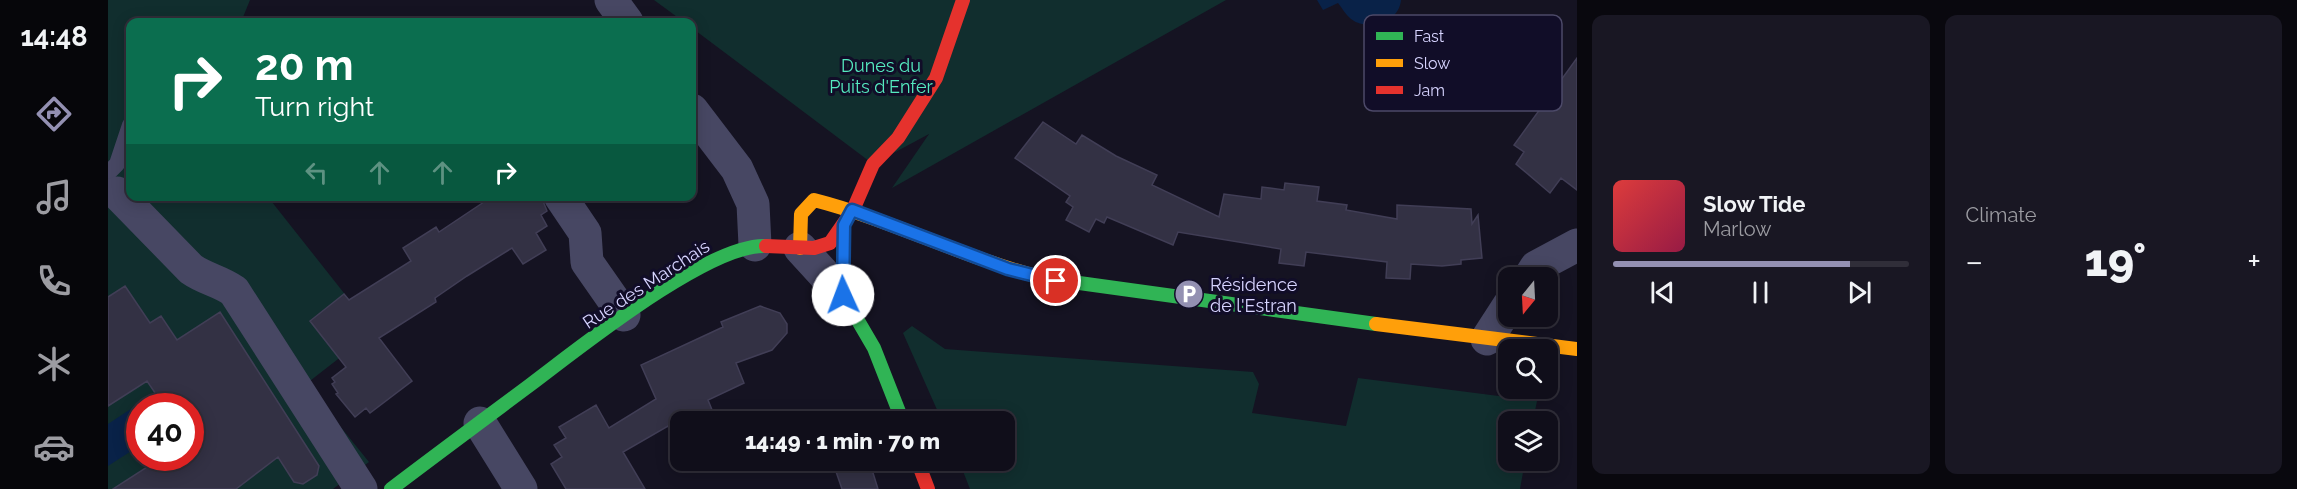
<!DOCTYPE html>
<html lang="en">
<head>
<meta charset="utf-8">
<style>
  :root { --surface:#100e1a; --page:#191723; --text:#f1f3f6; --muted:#9c9ca2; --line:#302e39; --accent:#9390b2 }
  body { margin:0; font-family:Raleway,sans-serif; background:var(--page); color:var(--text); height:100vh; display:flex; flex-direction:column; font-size:22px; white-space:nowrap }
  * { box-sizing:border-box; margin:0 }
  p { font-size:20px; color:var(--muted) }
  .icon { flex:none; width:33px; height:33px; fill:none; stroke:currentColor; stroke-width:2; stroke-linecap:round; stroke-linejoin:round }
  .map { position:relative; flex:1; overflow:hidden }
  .panel { display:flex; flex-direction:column; gap:15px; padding:15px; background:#09080e; width:720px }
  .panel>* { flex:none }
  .hud { position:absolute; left:18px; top:18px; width:570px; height:183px; border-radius:12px; box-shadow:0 3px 15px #0003,0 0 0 2px var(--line); background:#0b6e4f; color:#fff; overflow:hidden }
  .needle { width:39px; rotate:198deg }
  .fabs { position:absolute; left:1390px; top:267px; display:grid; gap:12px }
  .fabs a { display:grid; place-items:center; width:60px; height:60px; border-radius:12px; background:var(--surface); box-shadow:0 3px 15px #0003,0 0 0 2px var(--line); font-size:30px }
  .speed { position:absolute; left:18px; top:393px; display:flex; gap:12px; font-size:30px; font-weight:700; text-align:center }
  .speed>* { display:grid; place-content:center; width:78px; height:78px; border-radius:50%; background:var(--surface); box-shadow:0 3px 15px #0003,0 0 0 2px var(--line); line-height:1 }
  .speed .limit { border:9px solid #d22; background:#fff; color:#111 }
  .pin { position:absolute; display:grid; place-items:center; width:51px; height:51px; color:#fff; margin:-26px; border:3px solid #fff; border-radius:50%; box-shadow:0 2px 6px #0007 }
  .me { position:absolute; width:66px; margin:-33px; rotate:358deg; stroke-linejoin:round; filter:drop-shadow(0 0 4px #0008) }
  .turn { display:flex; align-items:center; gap:21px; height:126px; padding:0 30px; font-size:27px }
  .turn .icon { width:78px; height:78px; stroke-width:2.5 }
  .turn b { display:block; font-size:42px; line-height:51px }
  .lanes { display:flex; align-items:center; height:57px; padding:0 30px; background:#0003; justify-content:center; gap:30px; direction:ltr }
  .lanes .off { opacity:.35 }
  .big { font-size:45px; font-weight:800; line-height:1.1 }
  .panel .tile { flex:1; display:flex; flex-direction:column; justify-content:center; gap:9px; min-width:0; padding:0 21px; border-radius:12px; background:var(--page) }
  .song { display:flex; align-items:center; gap:18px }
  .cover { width:72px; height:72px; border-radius:9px; background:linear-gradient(135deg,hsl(0 70% 55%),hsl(340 70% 35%)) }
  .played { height:6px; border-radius:3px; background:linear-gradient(90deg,var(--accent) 80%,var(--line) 80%) }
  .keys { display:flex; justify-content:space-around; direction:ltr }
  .heat { display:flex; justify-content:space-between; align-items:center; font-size:33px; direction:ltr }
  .panel .tiles { flex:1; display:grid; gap:15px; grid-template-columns:repeat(2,1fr) }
  .trip { position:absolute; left:562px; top:411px; width:345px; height:60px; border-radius:12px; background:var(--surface); box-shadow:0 3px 15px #0003,0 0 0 2px var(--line); font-weight:800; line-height:60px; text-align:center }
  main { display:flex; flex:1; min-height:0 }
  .tab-bar { display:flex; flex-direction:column; width:108px; justify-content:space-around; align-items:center; background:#06060a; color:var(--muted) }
  .tab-bar .icon { width:42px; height:42px }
  .tab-bar .current { color:var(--accent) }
  .tab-bar b { font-size:27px; color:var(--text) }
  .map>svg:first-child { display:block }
  .green { fill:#112e2e; fill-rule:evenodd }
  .water { fill:#092248 }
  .building { fill:#333144; stroke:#413e56; stroke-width:1.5 }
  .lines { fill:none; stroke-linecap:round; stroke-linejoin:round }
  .lane { stroke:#474763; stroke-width:16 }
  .street { stroke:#474763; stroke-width:33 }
  .fast { stroke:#30b455; stroke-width:14 }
  .slow { stroke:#ff9f0a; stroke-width:14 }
  .jam { stroke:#e5322d; stroke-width:14 }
  .route-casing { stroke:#114b97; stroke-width:15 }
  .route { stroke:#1a73e8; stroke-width:10 }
  .labels { text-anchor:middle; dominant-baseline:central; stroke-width:6; stroke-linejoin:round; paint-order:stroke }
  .park-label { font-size:18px; fill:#55eabf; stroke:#110d28 }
  .street-label { font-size:18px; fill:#d7d4ff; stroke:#110d28 }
  .poi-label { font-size:18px; fill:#d7d4ff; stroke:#110d28; text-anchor:start }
  .key { fill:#110d28; stroke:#4c4968; stroke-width:1.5 }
  .key-label { font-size:16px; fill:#d7d4ff }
</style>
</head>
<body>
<main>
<nav class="tab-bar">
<b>14:48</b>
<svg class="icon current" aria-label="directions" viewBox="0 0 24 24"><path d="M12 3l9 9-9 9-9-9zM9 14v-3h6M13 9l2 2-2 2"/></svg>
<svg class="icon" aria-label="music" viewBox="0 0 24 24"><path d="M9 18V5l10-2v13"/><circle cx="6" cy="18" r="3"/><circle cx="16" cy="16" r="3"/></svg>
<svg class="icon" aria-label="phone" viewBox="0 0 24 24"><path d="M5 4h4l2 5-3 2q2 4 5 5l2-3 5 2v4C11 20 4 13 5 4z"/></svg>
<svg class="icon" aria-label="climate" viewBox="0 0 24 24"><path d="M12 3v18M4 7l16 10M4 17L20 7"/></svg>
<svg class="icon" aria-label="car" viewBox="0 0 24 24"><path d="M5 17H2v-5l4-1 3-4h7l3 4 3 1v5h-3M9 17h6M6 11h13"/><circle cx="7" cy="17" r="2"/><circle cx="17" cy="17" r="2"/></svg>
</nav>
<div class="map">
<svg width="1469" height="489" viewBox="0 0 1469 489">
  <rect width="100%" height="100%" fill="#151322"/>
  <path class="green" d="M0 0H142L133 22H22V196L160 197 266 331 198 384 261 462 225 489H0ZM32 406H82V458H32Z
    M546 0H1118L784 188 821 134 765 164 584 28V22H576Z
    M804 326 837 349 1145 372 1151 384 1144 413 1238 426 1250 378 1429 401 1425 421 1401 422V460L1417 461 1412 489H862L851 461 897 460V422L834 421 795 333Z"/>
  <path class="water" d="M1209 0H1293C1291 23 1260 32 1243 19 1238 15 1234 8 1230 3L1215 10Z
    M38 399 43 406H32L31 446 0 466V424Z"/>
  <path class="building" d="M1469 58V190L1453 178 1442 193 1408 164 1416 152 1406 145Z
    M935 122 968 144 974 135 1008 156 1049 175 1044 185 1111 217 1116 194 1153 199 1154 187 1176 190 1177 183 1211 187 1209 201 1239 205 1238 210 1289 219V205L1363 209 1364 224 1370 215 1374 258 1353 260V264L1334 266 1303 264 1302 279 1278 278 1279 262 1198 252 1196 266 1171 263 1173 249 1070 232 1065 245 999 217 996 223 988 219 981 232 958 220 965 207 958 202 962 196 907 158Z
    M385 196H433L439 211 433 215 439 226 428 233 438 250 415 264 404 248 359 276 327 298 328 302 271 338 304 381 262 413 258 408 247 417 228 394 230 393 224 384 227 382 224 378 238 367 202 321 236 294 241 300 303 261 295 248 328 227 331 232Z
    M17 286 42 323 53 316 69 340 112 312 211 466 209 475 195 484 186 482 170 457 128 489H5L53 458H82V406H56L39 381 0 406V297Z
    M652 306 672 313 679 324V333L664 350 628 363 636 383 600 400 609 422H573V454L560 426 515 452 537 489H458L443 464 454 457 446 445 458 438 451 427 488 405 501 428 548 399 533 365 615 327 613 322Z
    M724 460H761L770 489H734Z"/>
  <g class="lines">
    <path class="lane" d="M0 173 9 164 22 125"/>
    <path class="street" d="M503 0 519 22
      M584 110 629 169 645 204 647 245
      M9 193 83 269C97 279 112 281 126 291L253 489
      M452 196 477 233 479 262 516 315
      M692 248 735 295
      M1421 278 1428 267 1469 245
      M1379 339 1401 305
      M372 423 413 489"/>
    <path class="fast" d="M736 225 735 295 766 348 795 422
      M935 278 1268 324
      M283 489C329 454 375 420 422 385 470 349 601 243 658 246"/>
    <path class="slow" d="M692 248 693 214 706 200C784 220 856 258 935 278
      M1268 324 1469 349"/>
    <path class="jam" d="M658 246 706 248 722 243 745 210 765 164 790 138 828 78 855 0
      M809 460 820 489"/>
  </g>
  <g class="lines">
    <g class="route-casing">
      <path id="route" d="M735 295 736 225 744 210 900 269 948 281"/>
    </g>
    <use href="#route" class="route"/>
  </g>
  <defs>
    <g id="parking-disc" transform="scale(1.5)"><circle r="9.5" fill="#9390b2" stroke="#110d28"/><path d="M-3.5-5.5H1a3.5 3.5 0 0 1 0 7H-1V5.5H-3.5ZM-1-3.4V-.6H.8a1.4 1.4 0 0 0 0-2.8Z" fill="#fff"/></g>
  </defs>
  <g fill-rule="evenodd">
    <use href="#parking-disc" x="1081" y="294"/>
  </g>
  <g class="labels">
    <g class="park-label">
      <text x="773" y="65">Dunes du<tspan x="773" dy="21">Puits d'Enfer</tspan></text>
    </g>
    <g class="street-label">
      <text transform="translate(538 284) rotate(-33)">Rue des Marchais</text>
    </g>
    <g class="poi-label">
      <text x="1102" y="284">Résidence<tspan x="1102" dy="21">de l'Estran</tspan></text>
    </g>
  </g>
  <rect x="1256" y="15" width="198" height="96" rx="9" class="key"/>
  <rect x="1268" y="32" width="27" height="8" fill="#30b455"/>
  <rect x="1268" y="59" width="27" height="8" fill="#ff9f0a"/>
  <rect x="1268" y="86" width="27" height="8" fill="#e5322d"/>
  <g class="key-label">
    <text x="1306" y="42">Fast</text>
    <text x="1306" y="69">Slow</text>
    <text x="1306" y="96">Jam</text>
  </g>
</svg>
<div class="fabs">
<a><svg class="needle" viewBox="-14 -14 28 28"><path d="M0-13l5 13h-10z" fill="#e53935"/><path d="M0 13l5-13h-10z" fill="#9c9ca2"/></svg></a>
<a><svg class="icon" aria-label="search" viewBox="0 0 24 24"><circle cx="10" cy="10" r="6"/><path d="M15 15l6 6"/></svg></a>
<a><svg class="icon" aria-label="layers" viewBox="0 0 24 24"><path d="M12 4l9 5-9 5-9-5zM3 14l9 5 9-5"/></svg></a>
</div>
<div class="speed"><div class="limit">40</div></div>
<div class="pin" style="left:948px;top:281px;background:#d93025"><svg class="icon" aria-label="arrive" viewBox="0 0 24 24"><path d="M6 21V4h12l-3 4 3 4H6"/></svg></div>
<svg class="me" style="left:735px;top:295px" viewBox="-20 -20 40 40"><circle r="19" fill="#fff"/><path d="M0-13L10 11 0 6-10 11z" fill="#1a73e8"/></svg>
<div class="trip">14:49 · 1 min · 70 m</div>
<div class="hud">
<div class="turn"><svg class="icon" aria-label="right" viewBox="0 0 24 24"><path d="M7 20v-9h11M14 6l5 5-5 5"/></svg><div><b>20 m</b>Turn right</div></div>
<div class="lanes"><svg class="icon off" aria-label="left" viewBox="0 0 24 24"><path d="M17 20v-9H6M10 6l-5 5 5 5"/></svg><svg class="icon off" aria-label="ahead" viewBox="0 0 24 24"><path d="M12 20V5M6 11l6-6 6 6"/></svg><svg class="icon off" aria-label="ahead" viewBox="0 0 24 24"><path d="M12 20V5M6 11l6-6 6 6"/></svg><svg class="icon" aria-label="right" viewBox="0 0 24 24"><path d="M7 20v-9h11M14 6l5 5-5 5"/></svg></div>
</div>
</div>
<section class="panel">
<div class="tiles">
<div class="tile">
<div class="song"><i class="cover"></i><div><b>Slow Tide</b><p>Marlow</p></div></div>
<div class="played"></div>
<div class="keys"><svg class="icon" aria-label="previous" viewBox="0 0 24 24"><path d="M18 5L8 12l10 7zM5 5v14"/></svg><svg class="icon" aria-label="pause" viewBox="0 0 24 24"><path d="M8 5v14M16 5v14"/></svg><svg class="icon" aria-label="next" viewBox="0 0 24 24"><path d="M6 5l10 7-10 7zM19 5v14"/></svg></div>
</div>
<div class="tile"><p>Climate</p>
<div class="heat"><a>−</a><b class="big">19°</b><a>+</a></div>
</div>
</div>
</section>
</main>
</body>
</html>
